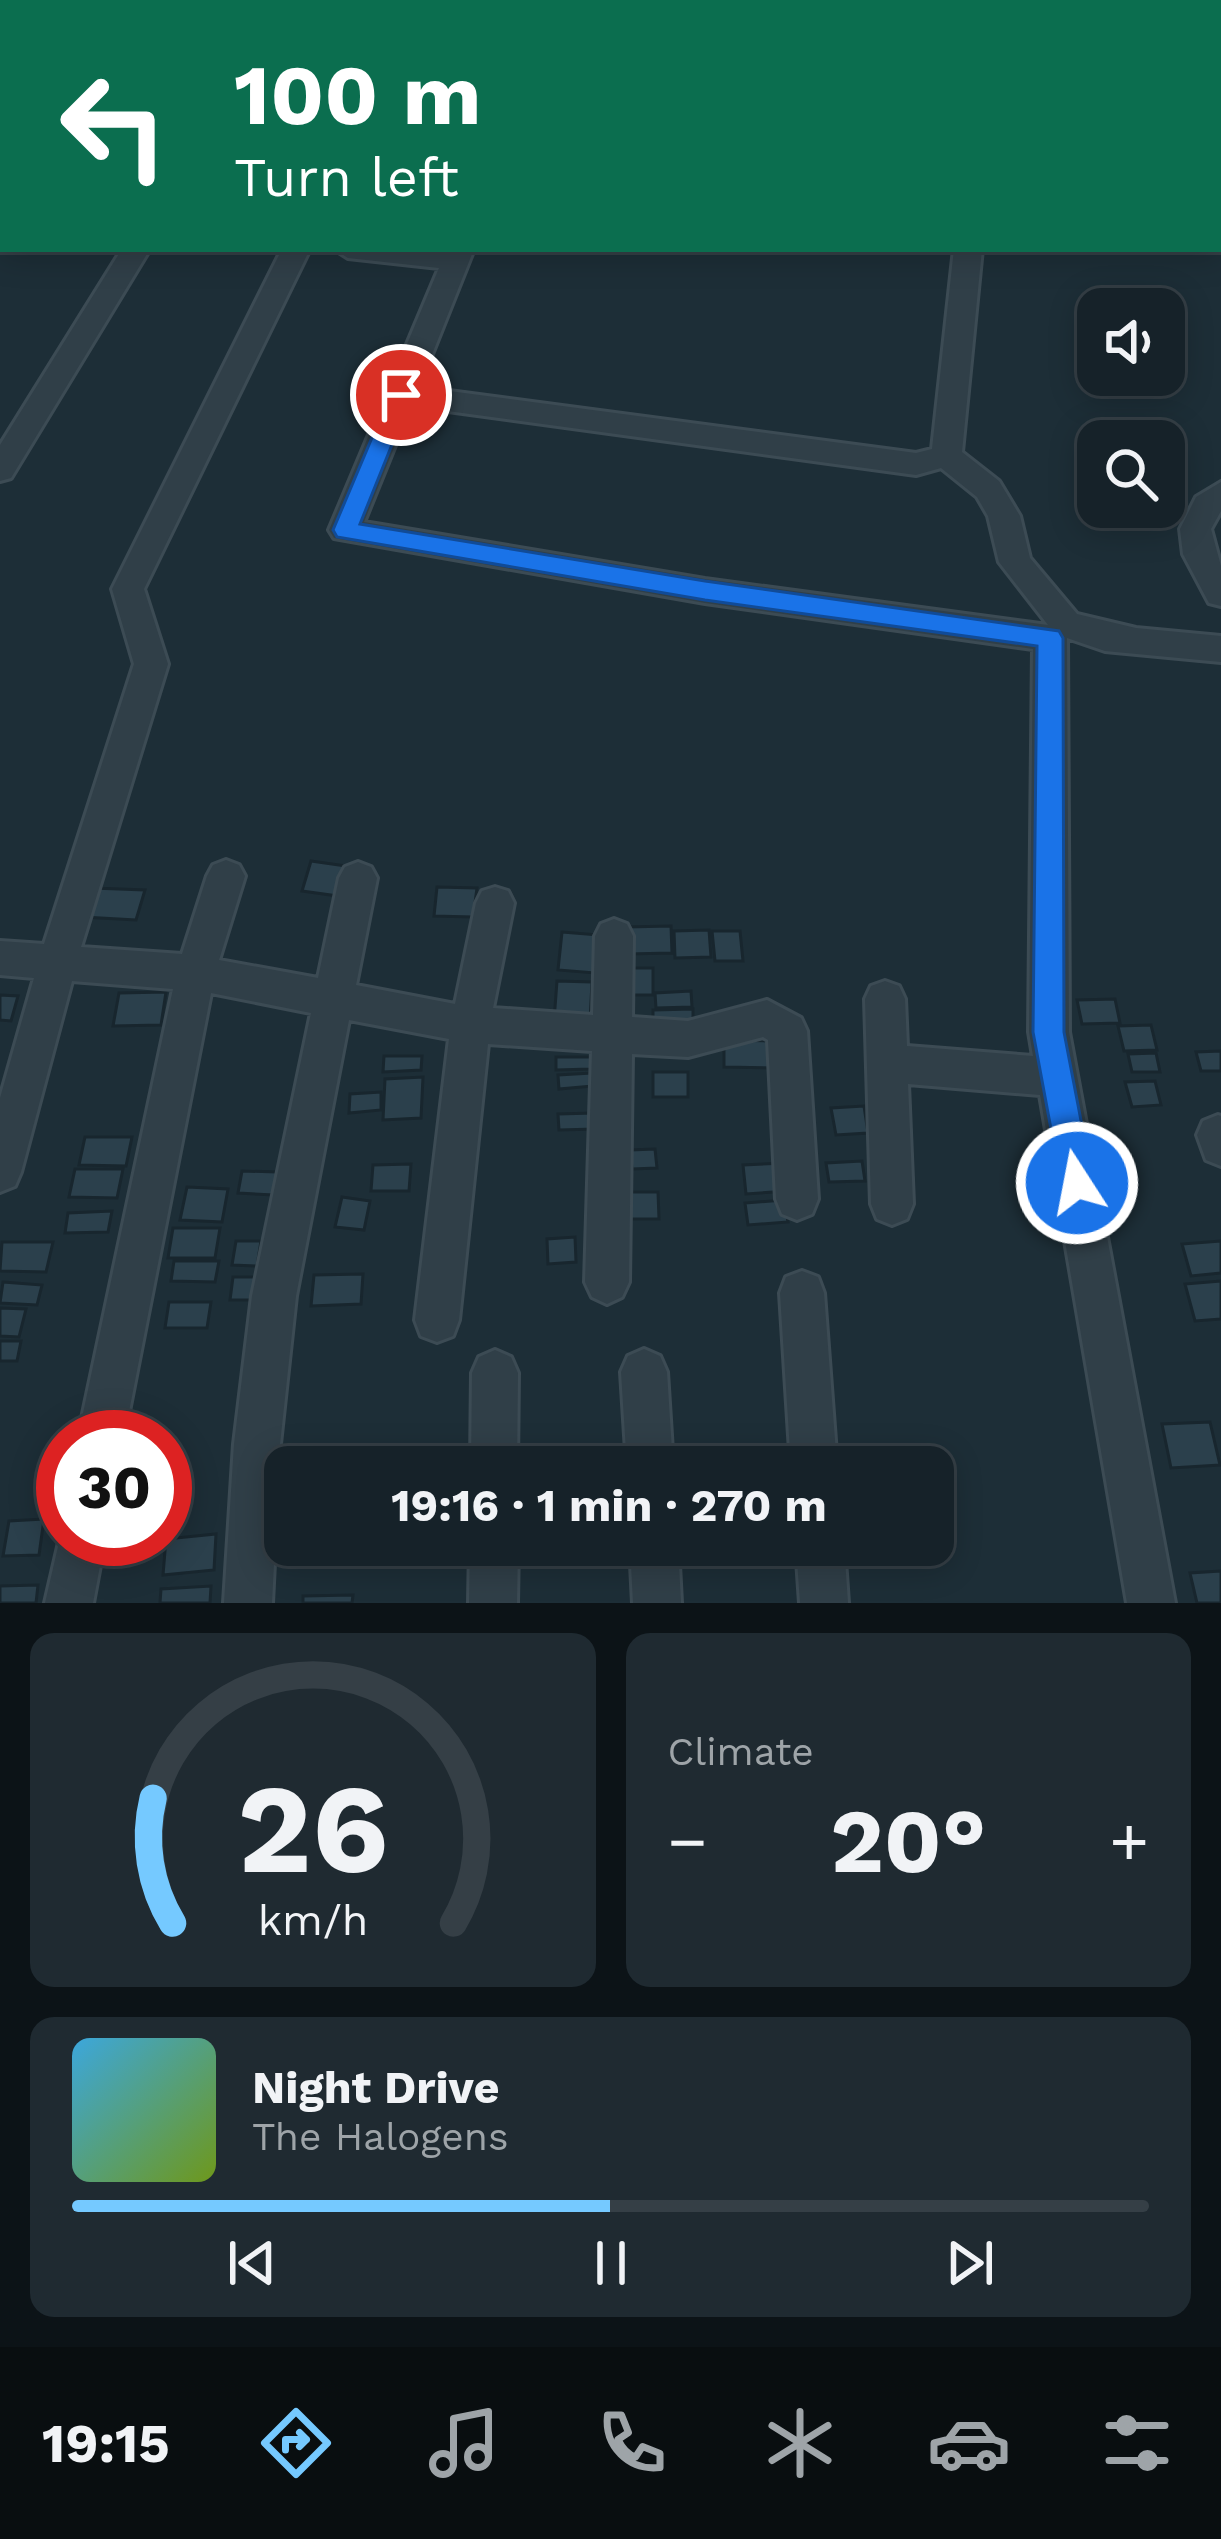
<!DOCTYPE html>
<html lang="en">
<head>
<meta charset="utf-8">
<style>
  :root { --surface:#162229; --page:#1f2a31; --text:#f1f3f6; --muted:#9ea4a8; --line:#353f46; --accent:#75c9ff }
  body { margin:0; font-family:"Work Sans",sans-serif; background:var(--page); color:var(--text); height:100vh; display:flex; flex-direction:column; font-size:45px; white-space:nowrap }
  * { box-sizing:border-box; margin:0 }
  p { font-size:39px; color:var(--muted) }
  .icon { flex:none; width:66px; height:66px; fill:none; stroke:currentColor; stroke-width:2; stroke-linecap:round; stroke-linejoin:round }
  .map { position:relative; height:1603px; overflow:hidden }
  .details { display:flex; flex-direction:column; gap:30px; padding:30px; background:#0c1317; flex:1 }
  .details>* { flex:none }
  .banner { position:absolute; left:0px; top:0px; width:1221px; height:252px; box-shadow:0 6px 30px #0003,0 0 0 3px var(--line); background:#0b6e4f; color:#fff; overflow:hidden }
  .buttons { position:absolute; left:1077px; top:288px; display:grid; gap:24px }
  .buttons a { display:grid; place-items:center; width:108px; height:108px; border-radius:24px; background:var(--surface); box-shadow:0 6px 30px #0003,0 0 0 3px var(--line); font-size:60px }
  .speed { position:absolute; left:36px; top:1410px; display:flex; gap:24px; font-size:60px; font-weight:700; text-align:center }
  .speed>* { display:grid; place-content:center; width:156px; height:156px; border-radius:50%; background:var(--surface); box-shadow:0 6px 30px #0003,0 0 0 3px var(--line); line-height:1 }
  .speed .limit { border:18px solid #d22; background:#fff; color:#111 }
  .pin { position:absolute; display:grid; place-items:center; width:102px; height:102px; color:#fff; margin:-51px; border:6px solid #fff; border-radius:50%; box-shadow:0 3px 12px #0007 }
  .me { position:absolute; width:132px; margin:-66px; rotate:349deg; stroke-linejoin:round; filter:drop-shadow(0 0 9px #0008) }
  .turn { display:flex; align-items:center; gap:42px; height:252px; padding:0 36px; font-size:54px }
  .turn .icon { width:156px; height:156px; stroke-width:2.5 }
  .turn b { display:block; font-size:84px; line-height:102px }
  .big { font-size:90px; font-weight:700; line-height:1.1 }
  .details .widget { flex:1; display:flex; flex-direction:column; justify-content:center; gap:18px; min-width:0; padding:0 42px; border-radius:24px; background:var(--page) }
  .details .dial { align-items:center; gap:0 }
  .dial svg { height:312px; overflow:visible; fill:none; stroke:var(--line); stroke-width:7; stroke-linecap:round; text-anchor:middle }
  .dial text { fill:var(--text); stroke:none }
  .song { display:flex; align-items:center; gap:36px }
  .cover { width:144px; height:144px; border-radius:18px; background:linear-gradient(135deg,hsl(200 70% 55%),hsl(80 70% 35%)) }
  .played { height:12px; border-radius:6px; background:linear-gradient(90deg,var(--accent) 50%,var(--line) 50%) }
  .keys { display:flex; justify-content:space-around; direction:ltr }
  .heat { display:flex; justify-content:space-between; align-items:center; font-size:66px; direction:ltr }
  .details .tiles { flex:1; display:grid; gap:30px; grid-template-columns:1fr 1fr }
  .widget:last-child { grid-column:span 2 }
  .trip { position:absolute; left:264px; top:1446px; width:690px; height:120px; border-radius:24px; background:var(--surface); box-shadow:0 6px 30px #0003,0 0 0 3px var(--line); font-weight:700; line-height:120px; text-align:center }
  .tab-bar { display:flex; height:192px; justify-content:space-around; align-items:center; background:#090e10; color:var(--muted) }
  .tab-bar .icon { width:84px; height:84px }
  .tab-bar .current { color:var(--accent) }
  .tab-bar b { font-size:54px; color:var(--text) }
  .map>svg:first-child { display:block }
  .building { fill:#2b404c; stroke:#18262e; stroke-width:3 }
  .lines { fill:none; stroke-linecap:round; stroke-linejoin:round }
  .minor-casing { stroke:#3c4b54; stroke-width:6 }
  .minor { fill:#303f48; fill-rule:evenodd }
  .route { fill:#1a73e8; stroke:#114b97; stroke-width:3 }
</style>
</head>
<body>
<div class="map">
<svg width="1221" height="1603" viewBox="0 0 1221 1603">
  <rect width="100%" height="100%" fill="#1d2e37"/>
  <path class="building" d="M311 861 346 866 338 896 302 891Z
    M437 887 477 888 473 917 434 916Z
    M92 888 145 890 136 920 83 917Z
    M671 926 672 953 627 954 626 927Z
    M709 930 711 957 675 958 674 931Z
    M712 931H740L743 961H715Z
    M562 932 599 935 595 973 558 970Z
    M618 968H653V995H618Z
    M557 981 592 982 590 1022 554 1021Z
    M691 991 692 1007 656 1008 655 993Z
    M166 992 161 1025 113 1026 119 993Z
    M0 995 18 996 11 1021 0 1020Z
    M1115 999 1120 1023 1082 1024 1077 1000Z
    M693 1009V1022L653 1023V1010Z
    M1151 1025 1157 1050 1124 1051 1118 1026Z
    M724 1040 772 1041 774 1068 724 1067Z
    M1221 1051V1071H1201L1196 1052Z
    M1156 1053 1160 1072H1132L1128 1054Z
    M384 1056H422L421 1070 383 1072Z
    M556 1057H591V1069L556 1070Z
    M653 1072H688V1097H653Z
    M592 1073 593 1086 559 1089 558 1075Z
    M423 1077 421 1118 383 1120 385 1079Z
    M1155 1081 1161 1105 1132 1107 1125 1082Z
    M381 1092V1110L349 1113 350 1094Z
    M864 1106 868 1133 836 1135 831 1108Z
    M594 1113 595 1129 559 1130 558 1114Z
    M85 1137H132L126 1166 79 1165Z
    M655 1149 657 1168 632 1169 630 1150Z
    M862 1161 865 1181 829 1182 826 1163Z
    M785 1163 788 1191 746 1194 743 1165Z
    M411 1164 409 1191H371L373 1165Z
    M75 1169H123L117 1198 69 1197Z
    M242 1171 278 1172 274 1195 238 1193Z
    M187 1187 228 1189 222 1222 180 1220Z
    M630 1192H658L659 1219H630Z
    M342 1197 370 1201 364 1230 335 1227Z
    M784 1200 788 1222 748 1225 745 1203Z
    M112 1211 108 1232 65 1233 68 1213Z
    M173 1228H220L215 1258H168Z
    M575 1237 576 1262 548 1264 547 1239Z
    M236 1241H261L257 1266 232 1265Z
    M1221 1241V1273L1191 1276 1182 1244Z
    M2 1242H53L46 1272 0 1271Z
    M174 1261H219L215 1282 171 1281Z
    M363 1274 361 1304 311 1306 314 1275Z
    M233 1277H257L254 1300H230Z
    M1221 1281V1319L1195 1321 1185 1284Z
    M3 1282 42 1285 37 1305 0 1303Z
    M169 1302H211L207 1328H165Z
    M0 1308 26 1309 19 1337 0 1336Z
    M0 1341H21L17 1361H0Z
    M1210 1422 1220 1465 1171 1468 1162 1424Z
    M44 1519 39 1555 3 1556 9 1521Z
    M216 1534 214 1570 163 1575 166 1539Z
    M310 1545H360L359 1555 309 1557Z
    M1221 1571V1603H1197L1190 1573Z
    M38 1585 36 1603H0V1586Z
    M211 1586 210 1603H160L161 1589Z
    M353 1595 352 1603H303V1596Z"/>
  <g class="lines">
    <g class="minor-casing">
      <path id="minor" d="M79 0H103L77 3Z
        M257 0H281L256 3Z
        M436 0H460L435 3Z
        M545 0H569L544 3Z
        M749 0H773L748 3Z
        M967 0H991V3H967Z
        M3 118V137L0 138V119Z
        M1218 229H1221V245H1218Z
        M122 249H150L11 478 0 481V445Z
        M282 249H310L144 589 168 664 81 947 182 954 207 876 213 865 226 860 239 865 245 876 219 960 318 978 339 878 345 867 358 862 371 867 377 878 356 985 455 1004 476 903 482 891 495 887 508 891 514 903 493 1008 593 1015 595 936 601 924 614 919 627 924 633 936 632 1017 688 1021 767 1000 801 1018 807 1031 818 1199 812 1214 797 1220 782 1214 776 1199 768 1040 763 1037 688 1057 632 1054 629 1282 622 1297 607 1304 592 1297 585 1282 592 1051 488 1044 459 1320 453 1336 437 1342 421 1336 415 1320 449 1039 349 1020 296 1296 280 1444 272 1603H224L234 1444 252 1296 311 1013 211 993 124 1437H78L173 989 72 981 21 1172 15 1186 0 1192V1098L34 978 0 975V941L44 944 134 664 112 589Z
        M334 249H474L419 387 916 453 932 449 954 249H982L962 452 999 481 1020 516 1030 558 1077 614 1136 628 1221 636V662L1105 651 1067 638 1069 1032 1175 1603H1127L1040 1095 908 1084 913 1204 907 1219 892 1225 877 1219 871 1204 865 999 871 986 885 981 899 986 905 999 907 1046 1033 1056 1029 1032 1033 649 705 603 334 538 329 530 439 268 348 258ZM411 406 916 475 941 468 977 497 988 516 999 562 1048 625 705 579 364 522Z
        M1221 482V511L1211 529 1221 566V606L1209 603 1183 554 1180 529 1196 497Z
        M1218 1115 1221 1116V1166L1206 1160 1197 1135 1203 1121Z
        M802 1271 818 1277 824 1293 837 1467H791L780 1293 786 1277Z
        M644 1349 660 1356 667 1372 673 1467H627L621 1372 628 1356Z
        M495 1350 511 1357 518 1373 517 1467H471L472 1373 479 1357Z
        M63 1525V1539H105L93 1603H45Z
        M470 1545H518L517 1603H469Z
        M630 1545H678L681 1603H633Z
        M796 1545H844L848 1603H800Z"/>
    </g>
    <use href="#minor" class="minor"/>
  </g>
  <path class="route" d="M401 387 412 395 360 524 705 581 1059 631 1063 638 1064 1032 1093 1183 1088 1194 1077 1199 1066 1194 1061 1183 1033 1032 1037 646 705 600 337 537 333 530 390 395Z"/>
</svg>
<div class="buttons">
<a><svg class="icon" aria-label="sound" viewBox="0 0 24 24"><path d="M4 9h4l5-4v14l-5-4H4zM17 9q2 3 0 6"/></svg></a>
<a><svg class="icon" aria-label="search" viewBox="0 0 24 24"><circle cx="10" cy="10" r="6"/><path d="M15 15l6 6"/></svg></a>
</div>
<div class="speed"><div class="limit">30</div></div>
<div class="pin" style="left:401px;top:395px;background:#d93025"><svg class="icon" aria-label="arrive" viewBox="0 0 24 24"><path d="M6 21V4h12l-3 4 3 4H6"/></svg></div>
<svg class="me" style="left:1077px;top:1183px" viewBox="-20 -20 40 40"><circle r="17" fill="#1a73e8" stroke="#fff" stroke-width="3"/><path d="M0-11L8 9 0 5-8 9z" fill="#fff"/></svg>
<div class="trip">19:16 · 1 min · 270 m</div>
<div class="banner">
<div class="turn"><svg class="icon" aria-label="left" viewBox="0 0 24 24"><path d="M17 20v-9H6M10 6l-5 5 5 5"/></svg><div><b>100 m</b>Turn left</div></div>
</div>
</div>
<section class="details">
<div class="tiles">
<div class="widget dial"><svg viewBox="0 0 100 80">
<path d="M14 69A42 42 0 1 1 86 69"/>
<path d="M14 69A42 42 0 0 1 9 37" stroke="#75c9ff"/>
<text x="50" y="56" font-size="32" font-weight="700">26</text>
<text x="50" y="72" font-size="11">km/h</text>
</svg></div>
<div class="widget"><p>Climate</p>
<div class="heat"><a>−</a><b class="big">20°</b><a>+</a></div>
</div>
<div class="widget">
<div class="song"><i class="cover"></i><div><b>Night Drive</b><p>The Halogens</p></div></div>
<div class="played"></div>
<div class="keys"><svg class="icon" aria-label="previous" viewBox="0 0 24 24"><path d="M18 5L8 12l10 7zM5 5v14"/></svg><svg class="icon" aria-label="pause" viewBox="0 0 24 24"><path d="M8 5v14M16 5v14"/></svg><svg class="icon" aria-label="next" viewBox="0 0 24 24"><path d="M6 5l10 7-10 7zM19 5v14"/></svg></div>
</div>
</div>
</section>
<nav class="tab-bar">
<b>19:15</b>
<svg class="icon current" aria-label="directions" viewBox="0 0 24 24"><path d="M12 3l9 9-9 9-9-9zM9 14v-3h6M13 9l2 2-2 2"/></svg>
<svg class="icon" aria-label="music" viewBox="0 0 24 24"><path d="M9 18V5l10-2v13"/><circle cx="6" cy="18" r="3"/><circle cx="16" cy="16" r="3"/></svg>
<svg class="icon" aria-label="phone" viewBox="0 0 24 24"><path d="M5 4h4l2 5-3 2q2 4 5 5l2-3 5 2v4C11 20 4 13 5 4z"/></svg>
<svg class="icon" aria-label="climate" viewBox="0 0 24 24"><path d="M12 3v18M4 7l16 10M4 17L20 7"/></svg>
<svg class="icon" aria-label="car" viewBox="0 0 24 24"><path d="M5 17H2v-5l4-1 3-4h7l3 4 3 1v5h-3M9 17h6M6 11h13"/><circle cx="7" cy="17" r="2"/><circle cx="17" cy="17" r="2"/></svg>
<svg class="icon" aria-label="filters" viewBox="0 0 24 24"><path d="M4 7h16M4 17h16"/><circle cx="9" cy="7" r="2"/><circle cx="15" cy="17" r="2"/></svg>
</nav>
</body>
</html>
